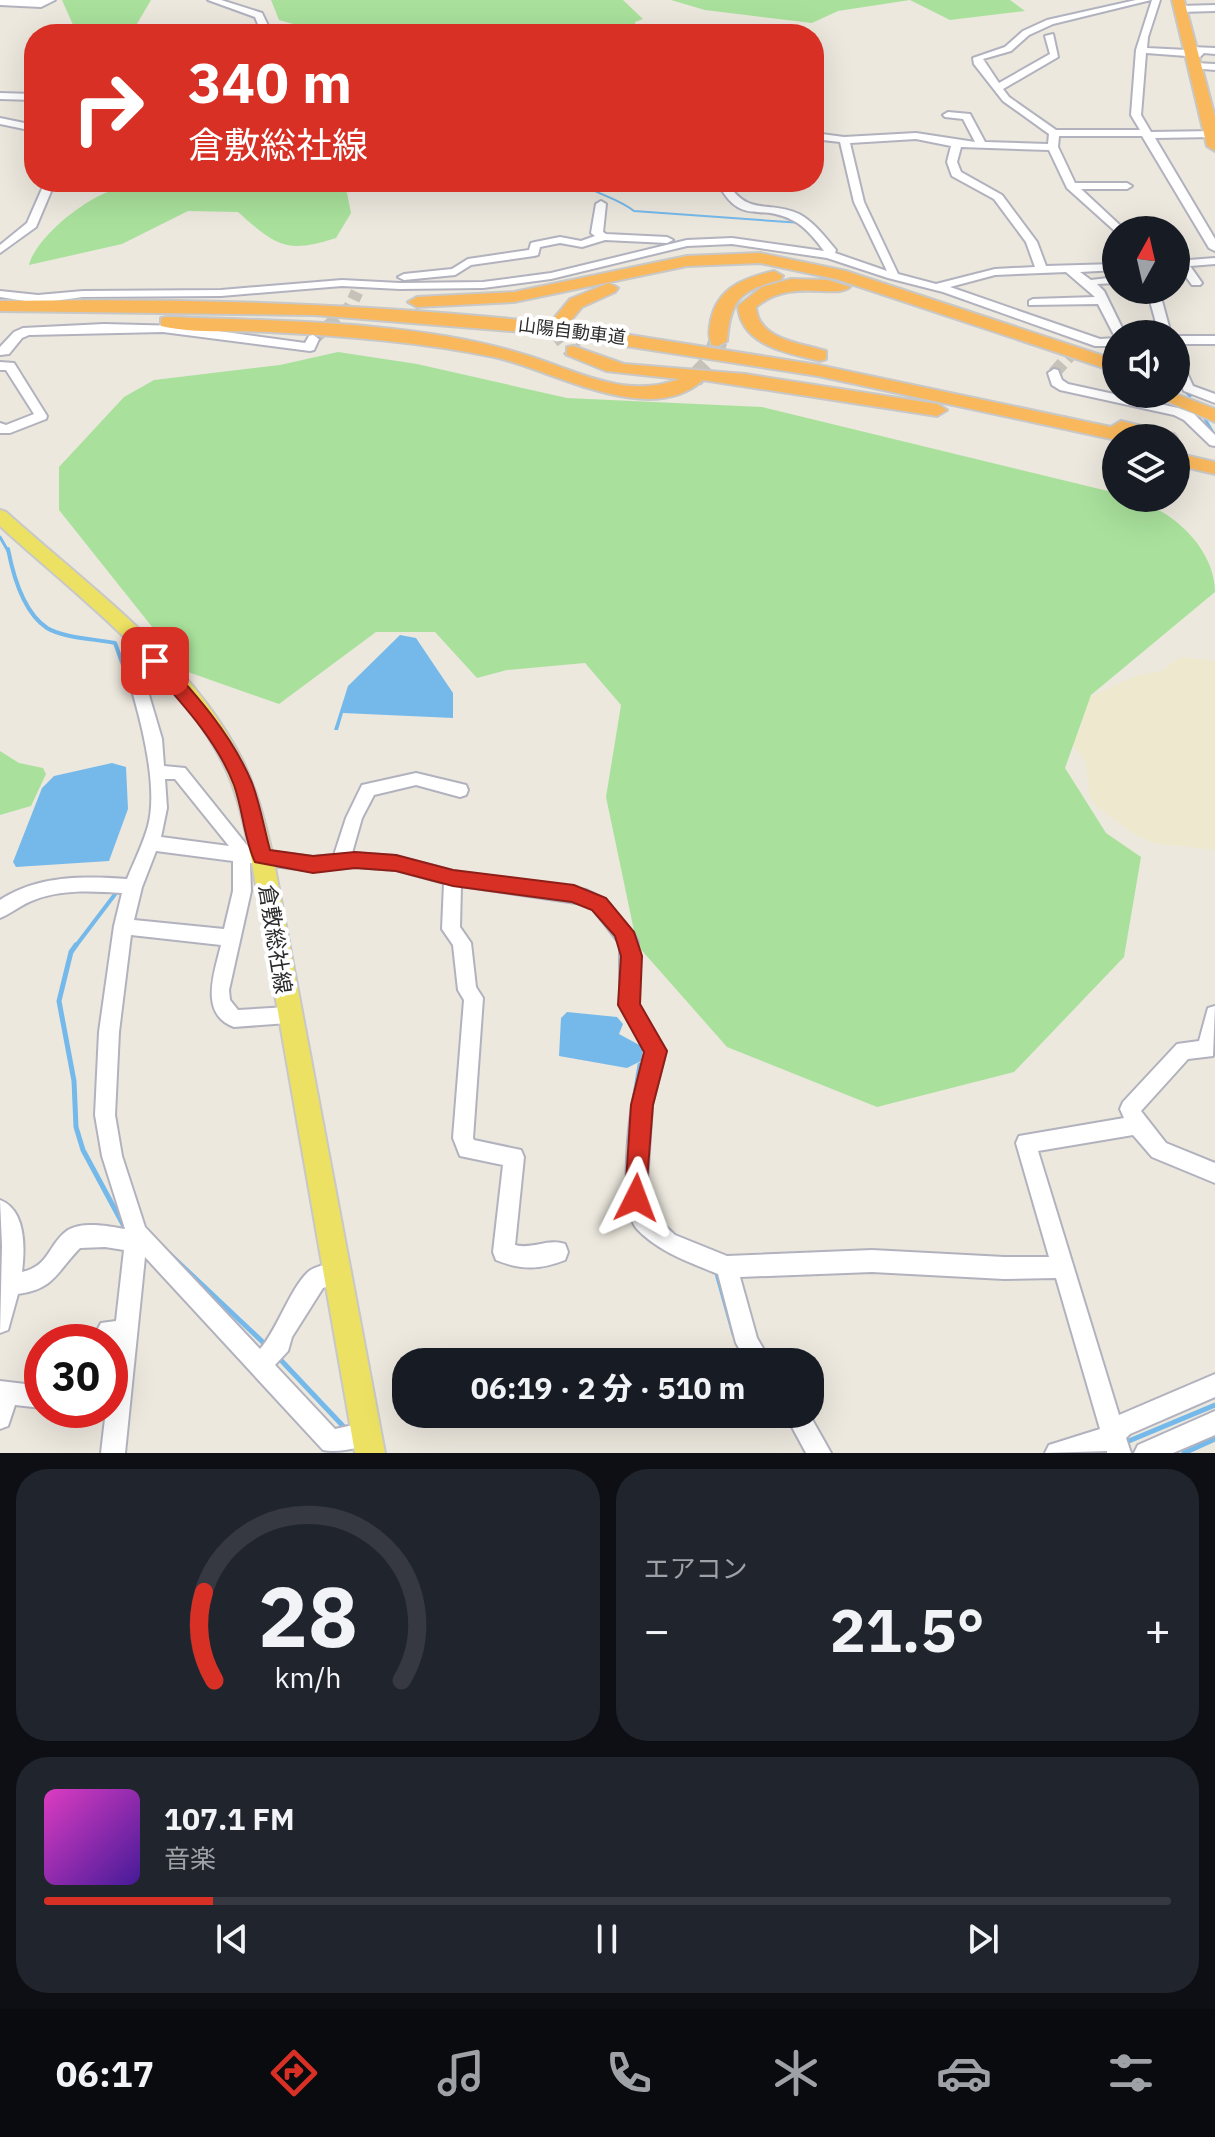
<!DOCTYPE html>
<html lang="ja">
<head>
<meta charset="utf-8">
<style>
  :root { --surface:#171b24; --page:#20242c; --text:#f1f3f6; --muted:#9ea1a6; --line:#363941; --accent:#d93025 }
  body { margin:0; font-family:"IBM Plex Sans","Noto Sans JP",sans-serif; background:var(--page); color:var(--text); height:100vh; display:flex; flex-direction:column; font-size:30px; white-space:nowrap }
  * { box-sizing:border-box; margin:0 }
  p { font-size:26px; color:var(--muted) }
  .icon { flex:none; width:44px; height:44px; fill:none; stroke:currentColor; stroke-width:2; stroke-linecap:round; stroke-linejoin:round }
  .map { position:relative; height:1453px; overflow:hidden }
  .details { display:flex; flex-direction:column; gap:16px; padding:16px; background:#0d0f14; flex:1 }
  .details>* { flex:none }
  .top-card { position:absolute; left:24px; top:24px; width:800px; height:168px; border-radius:32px; box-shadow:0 8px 32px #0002; background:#d93025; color:#fff; overflow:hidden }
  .needle { width:52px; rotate:8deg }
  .buttons { position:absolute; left:1102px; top:216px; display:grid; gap:16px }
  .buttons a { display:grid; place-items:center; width:88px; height:88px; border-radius:50%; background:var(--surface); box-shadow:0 8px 32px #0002; font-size:40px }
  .speed { position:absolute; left:24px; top:1324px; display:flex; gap:16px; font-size:40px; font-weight:700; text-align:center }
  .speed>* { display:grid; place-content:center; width:104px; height:104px; border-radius:50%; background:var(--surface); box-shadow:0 8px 32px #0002; line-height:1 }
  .speed .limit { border:12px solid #d22; background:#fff; color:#111 }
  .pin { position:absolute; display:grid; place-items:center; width:68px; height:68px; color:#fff; margin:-34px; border-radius:16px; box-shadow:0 4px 12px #0006 }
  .me { position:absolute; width:88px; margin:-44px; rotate:3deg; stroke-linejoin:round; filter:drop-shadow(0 0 6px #0008) }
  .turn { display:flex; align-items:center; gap:28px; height:168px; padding:0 32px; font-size:36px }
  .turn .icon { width:104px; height:104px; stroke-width:2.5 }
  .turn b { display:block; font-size:56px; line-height:68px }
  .big { font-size:60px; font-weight:800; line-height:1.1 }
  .details .tile { flex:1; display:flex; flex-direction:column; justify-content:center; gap:12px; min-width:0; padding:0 28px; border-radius:32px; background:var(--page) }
  .details .dial { align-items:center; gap:0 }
  .dial svg { height:208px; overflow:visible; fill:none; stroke:var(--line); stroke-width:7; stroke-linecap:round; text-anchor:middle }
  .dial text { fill:var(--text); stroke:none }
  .song { display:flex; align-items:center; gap:24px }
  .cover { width:96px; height:96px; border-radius:12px; background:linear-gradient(135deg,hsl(310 70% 55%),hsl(260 70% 35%)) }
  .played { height:8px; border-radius:4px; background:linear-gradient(90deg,var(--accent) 15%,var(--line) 15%) }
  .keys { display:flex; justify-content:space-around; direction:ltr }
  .heat { display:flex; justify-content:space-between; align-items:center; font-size:44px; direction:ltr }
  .details .tiles { flex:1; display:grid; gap:16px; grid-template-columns:1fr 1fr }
  .tile:last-child { grid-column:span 2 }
  .trip { position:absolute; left:392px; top:1348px; width:432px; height:80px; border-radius:32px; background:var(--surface); box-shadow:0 8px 32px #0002; font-weight:800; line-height:80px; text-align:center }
  .tabs { display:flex; height:128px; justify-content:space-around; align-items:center; background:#090b0e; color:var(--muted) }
  .tabs .icon { width:56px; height:56px }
  .tabs .active { color:var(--accent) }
  .tabs b { font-size:36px; color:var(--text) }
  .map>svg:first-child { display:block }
  .education { fill:#ede8ce }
  .green { fill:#a9e19c }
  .water { fill:#75b9eb }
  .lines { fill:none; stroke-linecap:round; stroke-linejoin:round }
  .stream-far3 { stroke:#75b9eb; stroke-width:2 }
  .stream-far2 { stroke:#75b9eb; stroke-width:3 }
  .stream-far1 { stroke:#75b9eb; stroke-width:4 }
  .stream { stroke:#75b9eb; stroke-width:5 }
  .minor-tunnel { stroke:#c5c2ba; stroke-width:13; stroke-dasharray:13 6; stroke-linecap:butt }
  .highway-tunnel { stroke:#c5c2ba; stroke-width:19; stroke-dasharray:19 9; stroke-linecap:butt }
  .minor-casing { stroke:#b1b2be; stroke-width:4 }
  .major-casing { stroke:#c8c8c8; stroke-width:4 }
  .highway-casing { stroke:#c8c8c8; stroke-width:4 }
  .minor { fill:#fff; fill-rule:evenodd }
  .major { fill:#ece163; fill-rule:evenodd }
  .highway { fill:#f9b85c; fill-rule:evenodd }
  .route { fill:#d93025; stroke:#8d1f18; stroke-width:2 }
  .labels { text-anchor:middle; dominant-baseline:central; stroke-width:8; stroke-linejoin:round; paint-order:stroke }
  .far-street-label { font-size:18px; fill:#2b2b2b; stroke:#fff }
  .street-label { font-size:22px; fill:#2b2b2b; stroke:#fff }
</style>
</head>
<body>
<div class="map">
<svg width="1215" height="1453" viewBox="0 0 1215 1453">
  <rect width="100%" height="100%" fill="#ece8de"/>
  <path class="education" d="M1180 657 1215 661V850L1153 843 1134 834 1095 805 1090 797 1085 760 1069 741 1083 728 1072 712 1083 700 1136 676 1161 671Z"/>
  <path class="green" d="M62 0H151L131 34H77Z
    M271 0H623L643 19 635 22 636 29H651L657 34H328L279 20Z
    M671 0H1010L1025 11 950 20 910 0 838 11 812 23 705 10Z
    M164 182H337L347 193 351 213 336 238C287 254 276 246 238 212L188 211 122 244 29 265C36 236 91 193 121 188 133 186 146 188 158 190Z
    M338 352 417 364 567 398 762 407 1116 493V498C1161 498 1215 544 1215 592L1091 695 1065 768 1106 833 1141 857 1124 957 1014 1072 877 1107 727 1047 637 945 606 797 621 705 585 663 507 670 477 678 435 632H376L279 704 188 672 59 510V467L124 397 154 380 280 365Z
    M0 751 19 763 43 768 46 774 31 806 0 815Z"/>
  <path class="water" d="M400 635 416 638 453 693V718L343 713 338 730H334L348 686Z
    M112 763 126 767 128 809 109 861 16 867 13 862 42 788 54 776Z
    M567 1012 617 1017 623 1024 619 1034 643 1047 641 1061 627 1068 559 1056 561 1018Z"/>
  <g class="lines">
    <path class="stream-far3" d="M579 182C597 195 616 197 634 211L802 223
      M811 229 810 234 817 242"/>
    <path class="stream-far2" d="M816 240 822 247
      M1014 274 1070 272
      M1116 316 1125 334
      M1176 382 1190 396
      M1205 419 1215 436
      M0 537 8 551"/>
    <path class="stream-far1" d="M8 549C13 575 23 612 47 628 63 638 96 639 115 643L135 698
      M75 947 119 889"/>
    <path class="stream" d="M76 945 71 952 59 1001 74 1081 76 1127 83 1150 125 1228
      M635 1095 640 1065
      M161 1246 268 1347
      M716 1270 734 1334
      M277 1356 343 1426
      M1124 1443 1215 1405
      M1184 1453 1215 1439"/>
    <path class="minor-tunnel" d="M313 339 350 307 357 292
      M1054 373 1079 345"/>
    <path class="highway-tunnel" d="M559 323 561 335 573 351
      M694 379 711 361 718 341"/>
    <g class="minor-casing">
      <path id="minor" d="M0 0H55L41 7 0 5Z
        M208 0H221L262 13 272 34H262L255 17Z
        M1136 0H1151L1053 24 1029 35 1011 51 983 59 999 83 1050 54 1045 36 1053 34 1058 57 1003 89 1009 97 1056 130H1140L1131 115 1136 50 1152 0H1160L1148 37 1147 48 1187 50 1191 47 1215 48V54L1204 53 1200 57 1146 53 1141 115 1151 132 1215 131V137L1155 138 1215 239V251L1209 248 1142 136H1059L1058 147 1075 183H1127L1132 186 1127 189H1081L1125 230H1116V232L1067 188 1049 150 961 147 957 162 961 172 1002 195 1037 242 1046 266 1116 264V270L1080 272 1091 280 1116 277V283L1097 284 1104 291 1125 334H1116L1115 337 1098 304 1029 305V301L1033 299 1095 297 1066 272 995 275 950 287 1100 339 1116 338V346H1095L943 292 888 278 827 258 732 244 687 246 551 279 483 288 400 289 342 286 221 296 83 297 38 303 0 297V291L38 295 83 291 221 290 342 280 400 283 483 282 551 273 687 240 732 238 824 251C816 240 805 226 792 220 757 202 742 228 717 182H727C748 217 768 200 799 214 814 222 825 237 836 250L835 253 887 271 854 202 840 142 814 139V133L844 137 916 133 975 142 963 119 945 117 943 115 948 112 970 114 985 142 1048 144 1049 134 1003 101 974 64 973 58 1005 47 1023 31 1047 20ZM916 139 951 146 947 162 952 176 994 199 1026 242 1035 267 995 269 936 284 898 274 864 202 850 143Z
        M1215 5V11L1180 12 1176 9 1180 6Z
        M685 27 714 34H658Z
        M1195 63 1215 64V70L1192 68 1190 66Z
        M0 93 34 94V100L0 99Z
        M0 118 34 125V131L0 124Z
        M45 182H55L36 227 0 253V245L27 223Z
        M601 201 606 204 603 232 606 234 667 237 673 240 667 243 605 240 582 247 560 243 540 247 538 255 534 256 471 265 455 275 404 280 398 277 404 274 452 269 468 259 529 250 531 243 535 242 560 237 581 241 595 236 591 233 596 204Z
        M1215 258V264L1190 266 1202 283 1200 285H1192L1179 267H1176V261Z
        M1147 290H1159L1171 334H1159Z
        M104 324 182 326 305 343 309 336 313 335 319 339 314 350 310 351 163 332 29 335 22 338 9 354 0 355V347L14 332 23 328Z
        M1176 336H1215V344H1176Z
        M1176 358 1182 362 1193 386 1215 394V403L1184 391 1176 375Z
        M0 362 14 363 47 416 46 419 10 433H0V423L6 425 34 414 6 370H0Z
        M1054 369 1058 370 1062 380 1068 384 1178 408 1194 414 1215 435V446L1210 445 1184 420 1174 415 1060 390 1052 385 1048 373Z
        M168 668 176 674C170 684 156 685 149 695L162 739 164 766 185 768 250 849 313 857 334 855 346 818 362 785 416 773 466 785 468 790 466 795 460 797 416 785 374 795 362 818 352 853 396 856 453 871 586 890 605 899 635 936 638 942V1004L666 1051 652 1105 646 1198 651 1213 675 1235 727 1256 872 1250 1004 1257H1049L1016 1143 1019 1136 1124 1118 1120 1109 1123 1102 1177 1044 1199 1041 1208 1008 1215 1006 1213 1056 1188 1059 1141 1111 1166 1143 1215 1163V1183L1152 1157 1133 1135 1038 1151 1119 1415 1215 1374V1397L1130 1434 1126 1438 1131 1453H1107V1451L1045 1453 1049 1445 1100 1429 1056 1278 1004 1279 872 1272 740 1277 757 1338 771 1362H747L736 1343 718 1274C689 1262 659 1252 637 1229 620 1210 628 1133 632 1106 635 1088 641 1070 646 1052L620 1005V944L593 909 583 904 461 886 460 927 471 943 476 987 483 998 473 1138 474 1140 521 1150 524 1157 515 1245C532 1250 548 1238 565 1244L568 1252 565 1260C540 1270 521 1270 496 1260L493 1252 503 1165 460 1156 453 1138 464 1000 458 990 453 945 442 929 444 883 396 870 355 867 313 871 250 863 251 891 229 990 230 1000 238 1010 288 1007 295 1009 297 1015 295 1021 288 1023 234 1027C198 1014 215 971 221 945L131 935 119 1032 115 1115 122 1156 145 1227 260 1349C277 1330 290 1289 308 1272 314 1266 329 1264 338 1261L346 1264 349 1272 346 1280 323 1288 292 1337 288 1351 275 1365 335 1429 367 1422 375 1426 379 1434 375 1442C361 1448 338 1453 323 1450L145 1257 125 1453H101L106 1410H110L114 1344 110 1350V1342H91L101 1323 116 1321 124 1250 105 1247 80 1248C57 1271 55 1289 18 1294L8 1330 0 1333 2 1246 0 1200C26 1210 25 1248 22 1272 50 1266 48 1244 68 1230 83 1221 109 1226 125 1229L102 1156 95 1115 99 1032 114 926 122 893C94 891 61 889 34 900 22 904 12 913 0 918V900C38 875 84 876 127 879 134 862 143 844 148 826 158 790 143 729 133 694L142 681ZM165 779H175L229 846 161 837 167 808ZM156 851 233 861V891L224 929 134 920 142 887Z
        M0 1381 42 1386V1408L15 1405 8 1426 0 1429Z
        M1215 1411V1435L1173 1453H1134L1138 1445Z
        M785 1414H809L831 1453H806Z"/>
    </g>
    <g class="major-casing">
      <path id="major" d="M0 510 6 512C88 586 190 658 241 758 257 789 265 823 273 857L385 1453H355L251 857C244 825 238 792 223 763 174 667 78 597 0 526Z"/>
    </g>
    <g class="highway-casing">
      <path id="highway" d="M1172 0H1184L1215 117V151L1207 146Z
        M760 253 846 271 1116 360V372L836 279 760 263 687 266 514 302 417 307 408 302 417 297 514 292 687 256Z
        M774 271 783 276 780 280C741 290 730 299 727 341L718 346 712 345C708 337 709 329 711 320 718 287 745 278 774 271Z
        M791 279 828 280 850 287C835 300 792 277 756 307 758 340 801 343 826 351V359L820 361C788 353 741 346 738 306L762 287Z
        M609 283 618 288 615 292 582 307 567 325 818 365 1111 427 1121 421 1174 434 1177 438 1116 440 818 376 548 334 314 315 0 311V301C184 298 367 303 550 323L570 299Z
        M167 317C281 321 424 321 532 357 581 373 627 399 679 379L606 371 567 355V347L573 346 624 364 745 374 937 404 947 410 937 416 703 380C649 429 551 369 494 357 420 342 345 336 270 332 235 330 194 334 161 326V318Z
        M1150 394H1176L1215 409V422Z
        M1176 453 1215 462V474L1176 465Z"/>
    </g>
    <use href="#minor" class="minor"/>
    <use href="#major" class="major"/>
    <use href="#highway" class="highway"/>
  </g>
  <path class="route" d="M155 655 161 657C196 694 232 735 252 783 260 804 264 828 270 850L313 856 355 852 396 855 453 870 574 885 606 898 634 932 642 956 640 1004 667 1051 653 1105 645 1206 636 1209 628 1206 625 1198 631 1105 644 1052 618 1005 621 956 615 936 592 910 572 902 453 886 396 871 355 868 313 873 255 862C244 839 243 810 234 785 217 740 180 701 148 665L146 661Z"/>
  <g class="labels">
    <g class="far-street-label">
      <text transform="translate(572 331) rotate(7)">山陽自動車道</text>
    </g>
    <g class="street-label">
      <text transform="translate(276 939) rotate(81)">倉敷総社線</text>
    </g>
  </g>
</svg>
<div class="buttons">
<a><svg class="needle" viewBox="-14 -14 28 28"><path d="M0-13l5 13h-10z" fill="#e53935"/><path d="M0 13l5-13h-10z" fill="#9ea1a6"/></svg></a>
<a><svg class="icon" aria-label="sound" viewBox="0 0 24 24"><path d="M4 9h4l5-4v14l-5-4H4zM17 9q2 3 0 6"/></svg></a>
<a><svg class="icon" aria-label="layers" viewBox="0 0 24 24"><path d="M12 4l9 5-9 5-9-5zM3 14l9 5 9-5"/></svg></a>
</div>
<div class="speed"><div class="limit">30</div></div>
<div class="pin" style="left:155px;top:661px;background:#d93025"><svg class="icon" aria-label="arrive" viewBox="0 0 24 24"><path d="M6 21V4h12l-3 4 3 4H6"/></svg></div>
<svg class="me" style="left:636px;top:1198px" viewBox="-20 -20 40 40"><path d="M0-17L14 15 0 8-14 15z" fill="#d93025" stroke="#fff" stroke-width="4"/></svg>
<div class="trip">06:19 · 2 分 · 510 m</div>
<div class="top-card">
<div class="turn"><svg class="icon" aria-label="right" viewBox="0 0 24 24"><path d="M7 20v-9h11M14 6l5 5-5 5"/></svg><div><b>340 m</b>倉敷総社線</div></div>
</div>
</div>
<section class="details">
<div class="tiles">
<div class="tile dial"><svg viewBox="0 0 100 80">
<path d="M14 69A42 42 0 1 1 86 69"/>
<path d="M14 69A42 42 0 0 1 10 35" stroke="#d93025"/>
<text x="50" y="56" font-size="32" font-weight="700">28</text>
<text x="50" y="72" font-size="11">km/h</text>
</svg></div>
<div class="tile"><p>エアコン</p>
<div class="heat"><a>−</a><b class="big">21.5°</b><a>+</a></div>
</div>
<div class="tile">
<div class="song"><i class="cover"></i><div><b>107.1 FM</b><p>音楽</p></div></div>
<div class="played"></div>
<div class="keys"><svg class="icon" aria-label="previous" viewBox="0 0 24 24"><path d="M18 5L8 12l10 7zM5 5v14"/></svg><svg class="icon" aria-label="pause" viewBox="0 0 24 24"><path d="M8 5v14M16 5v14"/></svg><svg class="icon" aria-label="next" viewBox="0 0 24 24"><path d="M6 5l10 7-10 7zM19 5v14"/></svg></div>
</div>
</div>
</section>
<nav class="tabs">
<b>06:17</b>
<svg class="icon active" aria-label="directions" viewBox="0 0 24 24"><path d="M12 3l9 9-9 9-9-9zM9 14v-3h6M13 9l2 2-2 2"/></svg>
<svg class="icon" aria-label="music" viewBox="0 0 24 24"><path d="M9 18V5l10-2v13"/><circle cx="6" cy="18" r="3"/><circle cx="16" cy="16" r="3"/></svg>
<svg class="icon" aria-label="phone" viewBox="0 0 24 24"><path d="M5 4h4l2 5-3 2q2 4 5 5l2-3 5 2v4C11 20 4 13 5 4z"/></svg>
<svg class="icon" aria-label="climate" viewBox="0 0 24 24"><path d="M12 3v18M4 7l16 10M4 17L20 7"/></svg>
<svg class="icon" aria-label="car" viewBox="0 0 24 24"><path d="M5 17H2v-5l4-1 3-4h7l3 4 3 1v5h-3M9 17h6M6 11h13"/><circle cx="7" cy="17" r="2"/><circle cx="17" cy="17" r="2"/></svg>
<svg class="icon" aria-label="filters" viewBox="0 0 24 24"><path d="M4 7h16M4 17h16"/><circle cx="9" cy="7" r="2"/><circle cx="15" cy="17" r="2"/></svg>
</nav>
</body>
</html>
